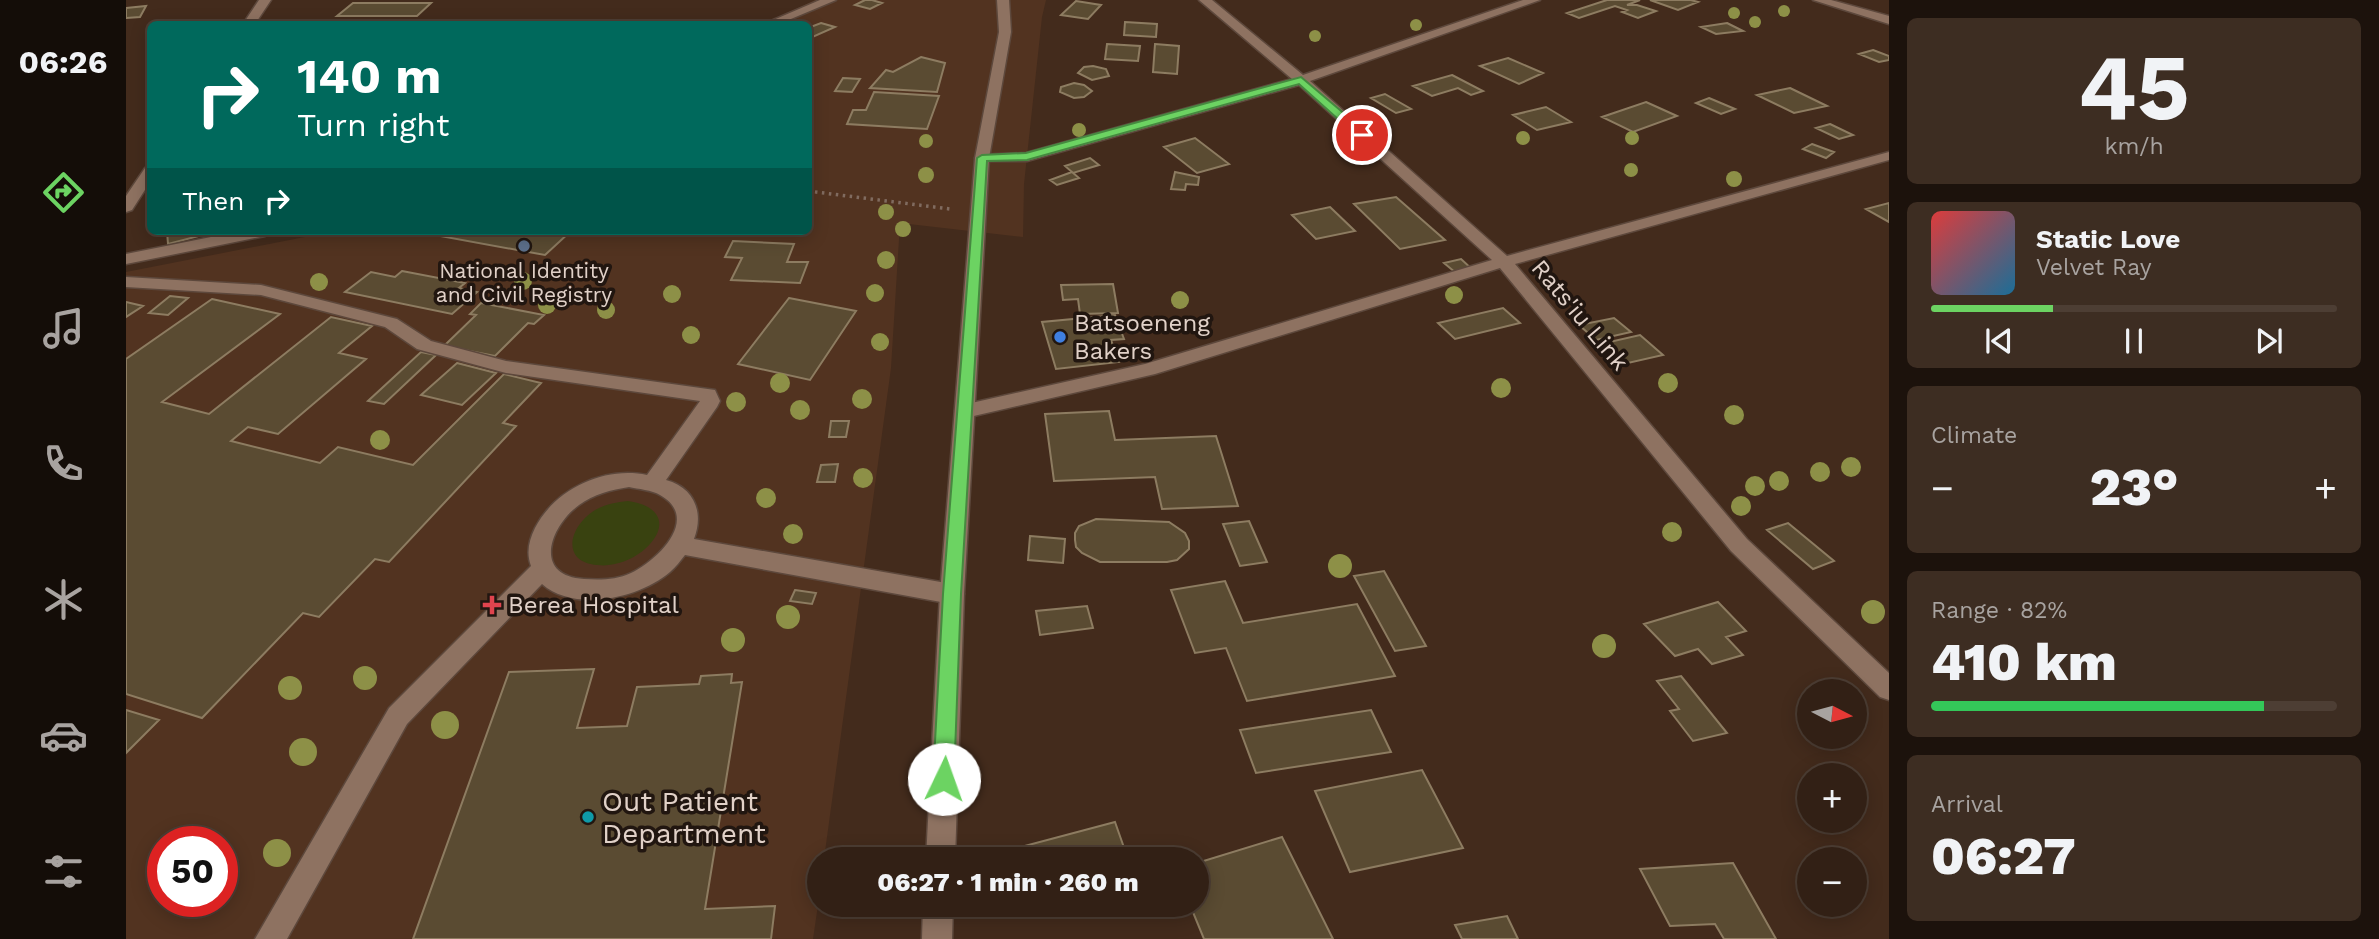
<!DOCTYPE html>
<html lang="en">
<head>
<meta charset="utf-8">
<style>
  :root { --surface:#322015; --page:#3d2d22; --text:#f1f3f6; --muted:#a8a3a0; --line:#4d3e34; --accent:#6cd362 }
  body { margin:0; font-family:"Work Sans",sans-serif; background:var(--page); color:var(--text); height:100vh; display:flex; flex-direction:column; font-size:26px; white-space:nowrap }
  * { box-sizing:border-box; margin:0 }
  p { font-size:23px; color:var(--muted) }
  .icon { flex:none; width:38px; height:38px; fill:none; stroke:currentColor; stroke-width:2; stroke-linecap:round; stroke-linejoin:round }
  .map { position:relative; flex:1; overflow:hidden }
  .side { display:flex; flex-direction:column; gap:18px; padding:18px; background:#1c120c; width:490px }
  .side>* { flex:none }
  .hud { position:absolute; left:21px; top:21px; width:665px; height:214px; border-radius:10px; box-shadow:0 4px 18px #0003,0 0 0 2px var(--line); background:#00695c; color:#fff; overflow:hidden }
  .needle { width:46px; rotate:96deg }
  .buttons { position:absolute; left:1671px; top:679px; display:grid; gap:14px }
  .buttons a { display:grid; place-items:center; width:70px; height:70px; border-radius:50%; background:var(--surface); box-shadow:0 4px 18px #0003,0 0 0 2px var(--line); font-size:35px }
  .speed { position:absolute; left:21px; top:826px; display:flex; gap:14px; font-size:35px; font-weight:700; text-align:center }
  .speed>* { display:grid; place-content:center; width:91px; height:91px; border-radius:50%; background:var(--surface); box-shadow:0 4px 18px #0003,0 0 0 2px var(--line); line-height:1 }
  .speed .limit { border:10px solid #d22; background:#fff; color:#111 }
  .pin { position:absolute; display:grid; place-items:center; width:60px; height:60px; color:#fff; margin:-30px; border:4px solid #fff; border-radius:50%; box-shadow:0 2px 7px #0007 }
  .me { position:absolute; width:77px; margin:-38px; rotate:3deg; stroke-linejoin:round; filter:drop-shadow(0 0 5px #0008) }
  .turn { display:flex; align-items:center; gap:24px; height:147px; padding:0 35px; font-size:32px }
  .turn .icon { width:91px; height:91px; stroke-width:2.5 }
  .turn b { display:block; font-size:49px; line-height:60px }
  .then { display:flex; align-items:center; height:66px; padding:0 35px; background:#0003; gap:14px; font-size:26px }
  .big { font-size:52px; font-weight:800; line-height:1.1 }
  .side .card { flex:1; display:flex; flex-direction:column; justify-content:center; gap:10px; min-width:0; padding:0 24px; border-radius:10px; background:var(--page) }
  .side .dial { align-items:center; gap:0 }
  .dial b { font-size:91px; line-height:1 }
  .song { display:flex; align-items:center; gap:21px }
  .cover { width:84px; height:84px; border-radius:10px; background:linear-gradient(135deg,hsl(0 70% 55%),hsl(200 70% 35%)) }
  .played { height:7px; border-radius:4px; background:linear-gradient(90deg,var(--accent) 30%,var(--line) 30%) }
  .keys { display:flex; justify-content:space-around; direction:ltr }
  .heat { display:flex; justify-content:space-between; align-items:center; font-size:38px; direction:ltr }
  .charge { height:10px; border-radius:5px; background:linear-gradient(90deg,#34c759 82%,var(--line) 0) }
  .trip { position:absolute; left:681px; top:847px; width:402px; height:70px; border-radius:35px; background:var(--surface); box-shadow:0 4px 18px #0003,0 0 0 2px var(--line); font-weight:800; line-height:70px; text-align:center }
  main { display:flex; flex:1; min-height:0 }
  .dock { display:flex; flex-direction:column; width:126px; justify-content:space-around; align-items:center; background:#140d08; color:var(--muted) }
  .dock .icon { width:49px; height:49px }
  .dock .active { color:var(--accent) }
  .dock b { font-size:32px; color:var(--text) }
  .map>svg:first-child { display:block }
  .built { fill:#523320; fill-rule:evenodd }
  .green { fill:#394210 }
  .building { fill:#5a4b32; stroke:#8d7c61; stroke-width:2 }
  .lines { fill:none; stroke-linecap:round; stroke-linejoin:round }
  .lane-casing { stroke:#5d483c; stroke-width:3 }
  .street-casing { stroke:#5d483c; stroke-width:3 }
  .secondary-casing { stroke:#5d483c; stroke-width:3 }
  .path { stroke:#806b5f; stroke-width:3.5; stroke-dasharray:2.5 4.5; stroke-linecap:butt }
  .lane { fill:#8e7261; fill-rule:evenodd }
  .street { fill:#8e7261; fill-rule:evenodd }
  .secondary { fill:#8e7261; fill-rule:evenodd }
  .tree { fill:#8d9047 }
  .route { fill:#6cd362; stroke:#468940; stroke-width:2 }
  .service-dot { fill:#5c6f8a; stroke:#211610; stroke-width:2.5 }
  .shop-dot { fill:#3f7fe0; stroke:#211610; stroke-width:2.5 }
  .health-dot { fill:#e0444e; stroke:#211610; stroke-width:2.5 }
  .culture-dot { fill:#0f9aa8; stroke:#211610; stroke-width:2.5 }
  .labels { text-anchor:middle; dominant-baseline:central; stroke-width:7; stroke-linejoin:round; paint-order:stroke }
  .far-poi-label { font-size:21px; fill:#e1d1c8; stroke:#211610 }
  .street-label { font-size:24px; fill:#e1d1c8; stroke:#211610 }
  .poi-label { font-size:24px; fill:#e1d1c8; stroke:#211610; text-anchor:start }
  .near-poi-label { font-size:28px; fill:#e1d1c8; stroke:#211610; text-anchor:start }
</style>
</head>
<body>
<main>
<nav class="dock">
<b>06:26</b>
<svg class="icon active" aria-label="directions" viewBox="0 0 24 24"><path d="M12 3l9 9-9 9-9-9zM9 14v-3h6M13 9l2 2-2 2"/></svg>
<svg class="icon" aria-label="music" viewBox="0 0 24 24"><path d="M9 18V5l10-2v13"/><circle cx="6" cy="18" r="3"/><circle cx="16" cy="16" r="3"/></svg>
<svg class="icon" aria-label="phone" viewBox="0 0 24 24"><path d="M5 4h4l2 5-3 2q2 4 5 5l2-3 5 2v4C11 20 4 13 5 4z"/></svg>
<svg class="icon" aria-label="climate" viewBox="0 0 24 24"><path d="M12 3v18M4 7l16 10M4 17L20 7"/></svg>
<svg class="icon" aria-label="car" viewBox="0 0 24 24"><path d="M5 17H2v-5l4-1 3-4h7l3 4 3 1v5h-3M9 17h6M6 11h13"/><circle cx="7" cy="17" r="2"/><circle cx="17" cy="17" r="2"/></svg>
<svg class="icon" aria-label="filters" viewBox="0 0 24 24"><path d="M4 7h16M4 17h16"/><circle cx="9" cy="7" r="2"/><circle cx="15" cy="17" r="2"/></svg>
</nav>
<div class="map">
<svg width="1763" height="939" viewBox="0 0 1763 939">
  <rect width="100%" height="100%" fill="#432b1c"/>
  <path class="built" d="M689 0H920L916 17 898 184 897 237 774 223 765 368 698 859H693V898L687 939H0V272L194 234 193 231H682V24H638ZM37 842H96V901H37Z"/>
  <path class="green" d="M502 501C568 511 516 571 471 565 432 561 445 523 471 509 481 504 491 502 502 501Z"/>
  <path class="building" d="M739 0H746L756 3 744 9 729 5Z
    M1481 0H1514L1501 5H1511L1530 11 1512 18 1496 12 1501 10 1489 6 1453 18 1441 13Z
    M1524 0H1565L1572 2 1552 10Z
    M950 1 975 5 962 19 935 15Z
    M227 3H305L291 16H211Z
    M20 6 14 17 0 18V8Z
    M999 22 1031 24 1030 37 998 35Z
    M695 23 709 27 682 39V28Z
    M1601 23 1617 31 1590 34 1575 27Z
    M981 44 1014 46 1012 61 979 59Z
    M1029 44 1053 46 1051 74 1027 72Z
    M1747 50 1763 56V60L1753 62 1733 54Z
    M795 57 819 63 811 92 744 88 760 70 767 72Z
    M1382 58 1417 73 1393 84 1354 66Z
    M967 66 980 69 983 76 966 80 952 73 958 67Z
    M1326 75 1357 91 1345 95 1332 88 1306 96 1287 86Z
    M717 78 734 79 726 92 709 91Z
    M948 83 958 85 966 91 958 97 948 98 934 92 935 87Z
    M1664 88 1701 106 1668 113 1631 95Z
    M748 92 813 96 801 129 721 124 727 110H740Z
    M1259 94 1285 109 1270 113 1245 98Z
    M1583 98 1609 109 1595 114 1570 103Z
    M1520 102 1551 116 1507 132 1476 117Z
    M1420 107 1445 122 1411 130 1387 115Z
    M1704 124 1727 135 1713 139 1690 128Z
    M1069 138 1103 164 1071 173 1038 147Z
    M1686 144 1708 152 1700 158 1677 149Z
    M964 158 973 165 947 173 939 166Z
    M946 172 953 178 931 185 924 180Z
    M1049 172 1073 177 1072 185 1060 184 1059 190 1045 189Z
    M1270 197 1319 240 1274 249 1228 204Z
    M1763 203V222L1740 209Z
    M1204 207 1229 231 1190 239 1166 215Z
    M41 231H92L42 244Z
    M320 231H445L419 255 314 236Z
    M607 241 668 244 661 262H682L674 283 605 280 616 258 599 257Z
    M1335 259 1347 270 1330 273 1318 263Z
    M276 271 339 283 333 288 351 292 326 314 219 292 245 272 269 277Z
    M987 284 992 313 954 314 952 299 937 300 935 285Z
    M44 296 62 298 42 315 23 313Z
    M663 298 730 311 684 380 612 364Z
    M86 299 154 314 36 402 83 414 205 317 246 326 213 353 240 359 152 434 122 427 105 441 194 463 212 447 287 465 378 374 415 383 377 423 390 426 263 562 249 559 193 617 177 613 76 718 0 694V359Z
    M0 302 17 306 0 317Z
    M355 303 418 315 408 324 402 323 369 356 318 346 350 315 344 314Z
    M1377 308 1394 323 1329 339 1312 323Z
    M989 315 998 339 985 340 993 362 930 369 916 322Z
    M1488 318 1505 332 1470 340 1453 325Z
    M1514 335 1537 355 1502 363 1479 343Z
    M295 352 310 355 258 404 242 401Z
    M331 363 370 373 336 405 295 395Z
    M983 411 989 440 1090 436 1112 506 1036 509 1029 477 928 481 919 414Z
    M705 421H723L720 437H703Z
    M712 464 709 482H691L695 465Z
    M970 519 1043 522 1059 533 1063 541V549L1051 560 1041 562H974L956 553 950 547 949 540V533L953 526Z
    M1123 521 1141 562 1114 566 1097 524Z
    M1662 523 1708 561 1687 569 1641 530Z
    M904 536 939 539 937 563 902 560Z
    M1258 571 1300 646 1269 651 1228 576Z
    M1099 581 1117 623 1231 604 1269 676 1121 701 1100 648 1069 653 1045 590Z
    M669 590 690 593 686 604 664 601Z
    M1592 602 1620 631 1600 637 1617 655 1586 664 1572 649 1549 656 1518 624Z
    M961 606 967 628 914 635 910 611Z
    M468 669 451 728 501 726 511 687 573 684 575 676 606 674 605 683 616 682 579 909 649 906 645 939H287L383 672Z
    M1555 676 1601 733 1567 741 1544 711 1553 709 1531 681Z
    M0 710 33 720 0 753Z
    M1245 710 1265 752 1130 773 1114 730Z
    M1296 770 1337 848 1224 872 1189 791Z
    M989 822 1002 859H894L891 848Z
    M1156 837 1207 939H1078L1064 905H1071V863Z
    M1607 863 1650 939H1598L1589 924 1544 926 1514 869Z
    M907 905H941L910 914Z
    M1381 916 1392 939H1336L1329 925Z"/>
  <g class="lines">
    <g class="lane-casing">
      <path id="lane" d="M0 277 135 285 271 319 305 341 380 361 589 390 594 401 591 407 540 480C569 488 578 513 568 539L826 584 834 587 838 594 834 601 826 604 559 555C554 561 550 567 544 572 514 598 449 613 416 584L281 724 161 939H129L263 708 405 566C400 553 403 540 409 528 429 489 478 466 521 475L574 401 380 373 291 349 259 327 135 295 0 287ZM503 487C512 489 526 490 534 495 575 518 532 560 505 573 490 580 474 580 458 579 406 576 424 526 453 505 468 494 485 490 503 487Z"/>
    </g>
    <g class="street-casing">
      <path id="street" d="M133 0H145L129 24H117Z
        M694 0H710L653 24H638Z
        M1073 0H1086L1177 75 1397 0H1414L1184 81 1381 256 1763 152V160L1389 264 1621 539 1763 673V700L1754 697 1605 551 1374 268 1029 374 839 418 832 416 829 411 832 406 1019 364 1366 260 1173 85 901 161H851L849 158 851 155 900 153 1166 79Z
        M1687 0H1705L1763 16V24Z
        M24 167V182L6 210 0 212V196L19 168Z
        M115 231H147L139 236 0 264V254Z"/>
    </g>
    <g class="secondary-casing">
      <path id="secondary" d="M871 0H883L885 32 863 158 838 594 829 859H800L814 594 849 158 873 32Z
        M797 905H827L826 939H796Z"/>
    </g>
    <path class="path" d="M682 191 824 209"/>
    <use href="#lane" class="lane"/>
    <use href="#street" class="street"/>
    <use href="#secondary" class="secondary"/>
  </g>
  <g class="tree">
    <circle cx="1658" cy="11" r="6"/>
    <circle cx="1608" cy="13" r="6"/>
    <circle cx="1629" cy="22" r="6"/>
    <circle cx="1290" cy="25" r="6"/>
    <circle cx="1189" cy="36" r="6"/>
    <circle cx="953" cy="130" r="7"/>
    <circle cx="1397" cy="138" r="7"/>
    <circle cx="1506" cy="138" r="7"/>
    <circle cx="800" cy="141" r="7"/>
    <circle cx="1505" cy="170" r="7"/>
    <circle cx="800" cy="175" r="8"/>
    <circle cx="1608" cy="179" r="8"/>
    <circle cx="760" cy="212" r="8"/>
    <circle cx="777" cy="229" r="8"/>
    <circle cx="760" cy="260" r="9"/>
    <circle cx="397" cy="281" r="9"/>
    <circle cx="193" cy="282" r="9"/>
    <circle cx="749" cy="293" r="9"/>
    <circle cx="546" cy="294" r="9"/>
    <circle cx="1328" cy="295" r="9"/>
    <circle cx="1054" cy="300" r="9"/>
    <circle cx="421" cy="305" r="9"/>
    <circle cx="480" cy="310" r="9"/>
    <circle cx="565" cy="335" r="9"/>
    <circle cx="754" cy="342" r="9"/>
    <circle cx="654" cy="383" r="10"/>
    <circle cx="1542" cy="383" r="10"/>
    <circle cx="1375" cy="388" r="10"/>
    <circle cx="736" cy="399" r="10"/>
    <circle cx="610" cy="402" r="10"/>
    <circle cx="674" cy="410" r="10"/>
    <circle cx="1608" cy="415" r="10"/>
    <circle cx="254" cy="440" r="10"/>
    <circle cx="1725" cy="467" r="10"/>
    <circle cx="1694" cy="472" r="10"/>
    <circle cx="737" cy="478" r="10"/>
    <circle cx="1653" cy="481" r="10"/>
    <circle cx="1629" cy="486" r="10"/>
    <circle cx="640" cy="498" r="10"/>
    <circle cx="1615" cy="506" r="10"/>
    <circle cx="1546" cy="532" r="10"/>
    <circle cx="667" cy="534" r="10"/>
    <circle cx="1214" cy="566" r="12"/>
    <circle cx="1747" cy="612" r="12"/>
    <circle cx="662" cy="617" r="12"/>
    <circle cx="607" cy="640" r="12"/>
    <circle cx="1478" cy="646" r="12"/>
    <circle cx="239" cy="678" r="12"/>
    <circle cx="164" cy="688" r="12"/>
    <circle cx="319" cy="725" r="14"/>
    <circle cx="177" cy="752" r="14"/>
    <circle cx="151" cy="853" r="14"/>
  </g>
  <path class="route" d="M1175 77 1240 132V137H1232L1173 84 901 160 861 161 835 594 828 779 825 786 818 789 810 786 807 779 817 594 851 158 856 155 900 153Z"/>
  <circle class="service-dot" cx="398" cy="246" r="7"/>
  <circle class="shop-dot" cx="934" cy="337" r="7"/>
  <path class="health-dot" d="M362.5 594.5h7v7h7v7h-7v7h-7v-7h-7v-7h7z"/>
  <circle class="culture-dot" cx="462" cy="817" r="7"/>
  <g class="labels">
    <g class="far-poi-label">
      <text x="398" y="270">National Identity<tspan x="398" dy="24">and Civil Registry</tspan></text>
    </g>
    <g class="street-label">
      <text transform="translate(1454 315) rotate(50)">Rats'iu Link</text>
    </g>
    <g class="poi-label">
      <text x="948" y="323">Batsoeneng<tspan x="948" dy="28">Bakers</tspan></text>
      <text x="382" y="605">Berea Hospital</text>
    </g>
    <g class="near-poi-label">
      <text x="476" y="801">Out Patient<tspan x="476" dy="32">Department</tspan></text>
    </g>
  </g>
</svg>
<div class="buttons">
<a><svg class="needle" viewBox="-14 -14 28 28"><path d="M0-13l5 13h-10z" fill="#e53935"/><path d="M0 13l5-13h-10z" fill="#a8a3a0"/></svg></a>
<a>+</a>
<a>−</a>
</div>
<div class="speed"><div class="limit">50</div></div>
<div class="pin" style="left:1236px;top:135px;background:#d93025"><svg class="icon" aria-label="arrive" viewBox="0 0 24 24"><path d="M6 21V4h12l-3 4 3 4H6"/></svg></div>
<svg class="me" style="left:818px;top:779px" viewBox="-20 -20 40 40"><circle r="19" fill="#fff"/><path d="M0-13L10 11 0 6-10 11z" fill="#6cd362"/></svg>
<div class="trip">06:27 · 1 min · 260 m</div>
<div class="hud">
<div class="turn"><svg class="icon" aria-label="right" viewBox="0 0 24 24"><path d="M7 20v-9h11M14 6l5 5-5 5"/></svg><div><b>140 m</b>Turn right</div></div>
<div class="then">Then<svg class="icon" aria-label="right" viewBox="0 0 24 24"><path d="M7 20v-9h11M14 6l5 5-5 5"/></svg></div>
</div>
</div>
<section class="side">
<div class="card dial"><b>45</b><p>km/h</p></div>
<div class="card">
<div class="song"><i class="cover"></i><div><b>Static Love</b><p>Velvet Ray</p></div></div>
<div class="played"></div>
<div class="keys"><svg class="icon" aria-label="previous" viewBox="0 0 24 24"><path d="M18 5L8 12l10 7zM5 5v14"/></svg><svg class="icon" aria-label="pause" viewBox="0 0 24 24"><path d="M8 5v14M16 5v14"/></svg><svg class="icon" aria-label="next" viewBox="0 0 24 24"><path d="M6 5l10 7-10 7zM19 5v14"/></svg></div>
</div>
<div class="card"><p>Climate</p>
<div class="heat"><a>−</a><b class="big">23°</b><a>+</a></div>
</div>
<div class="card"><p>Range · 82%</p><b class="big">410 km</b><div class="charge"></div></div>
<div class="card"><p>Arrival</p><b class="big">06:27</b></div>
</section>
</main>
</body>
</html>
